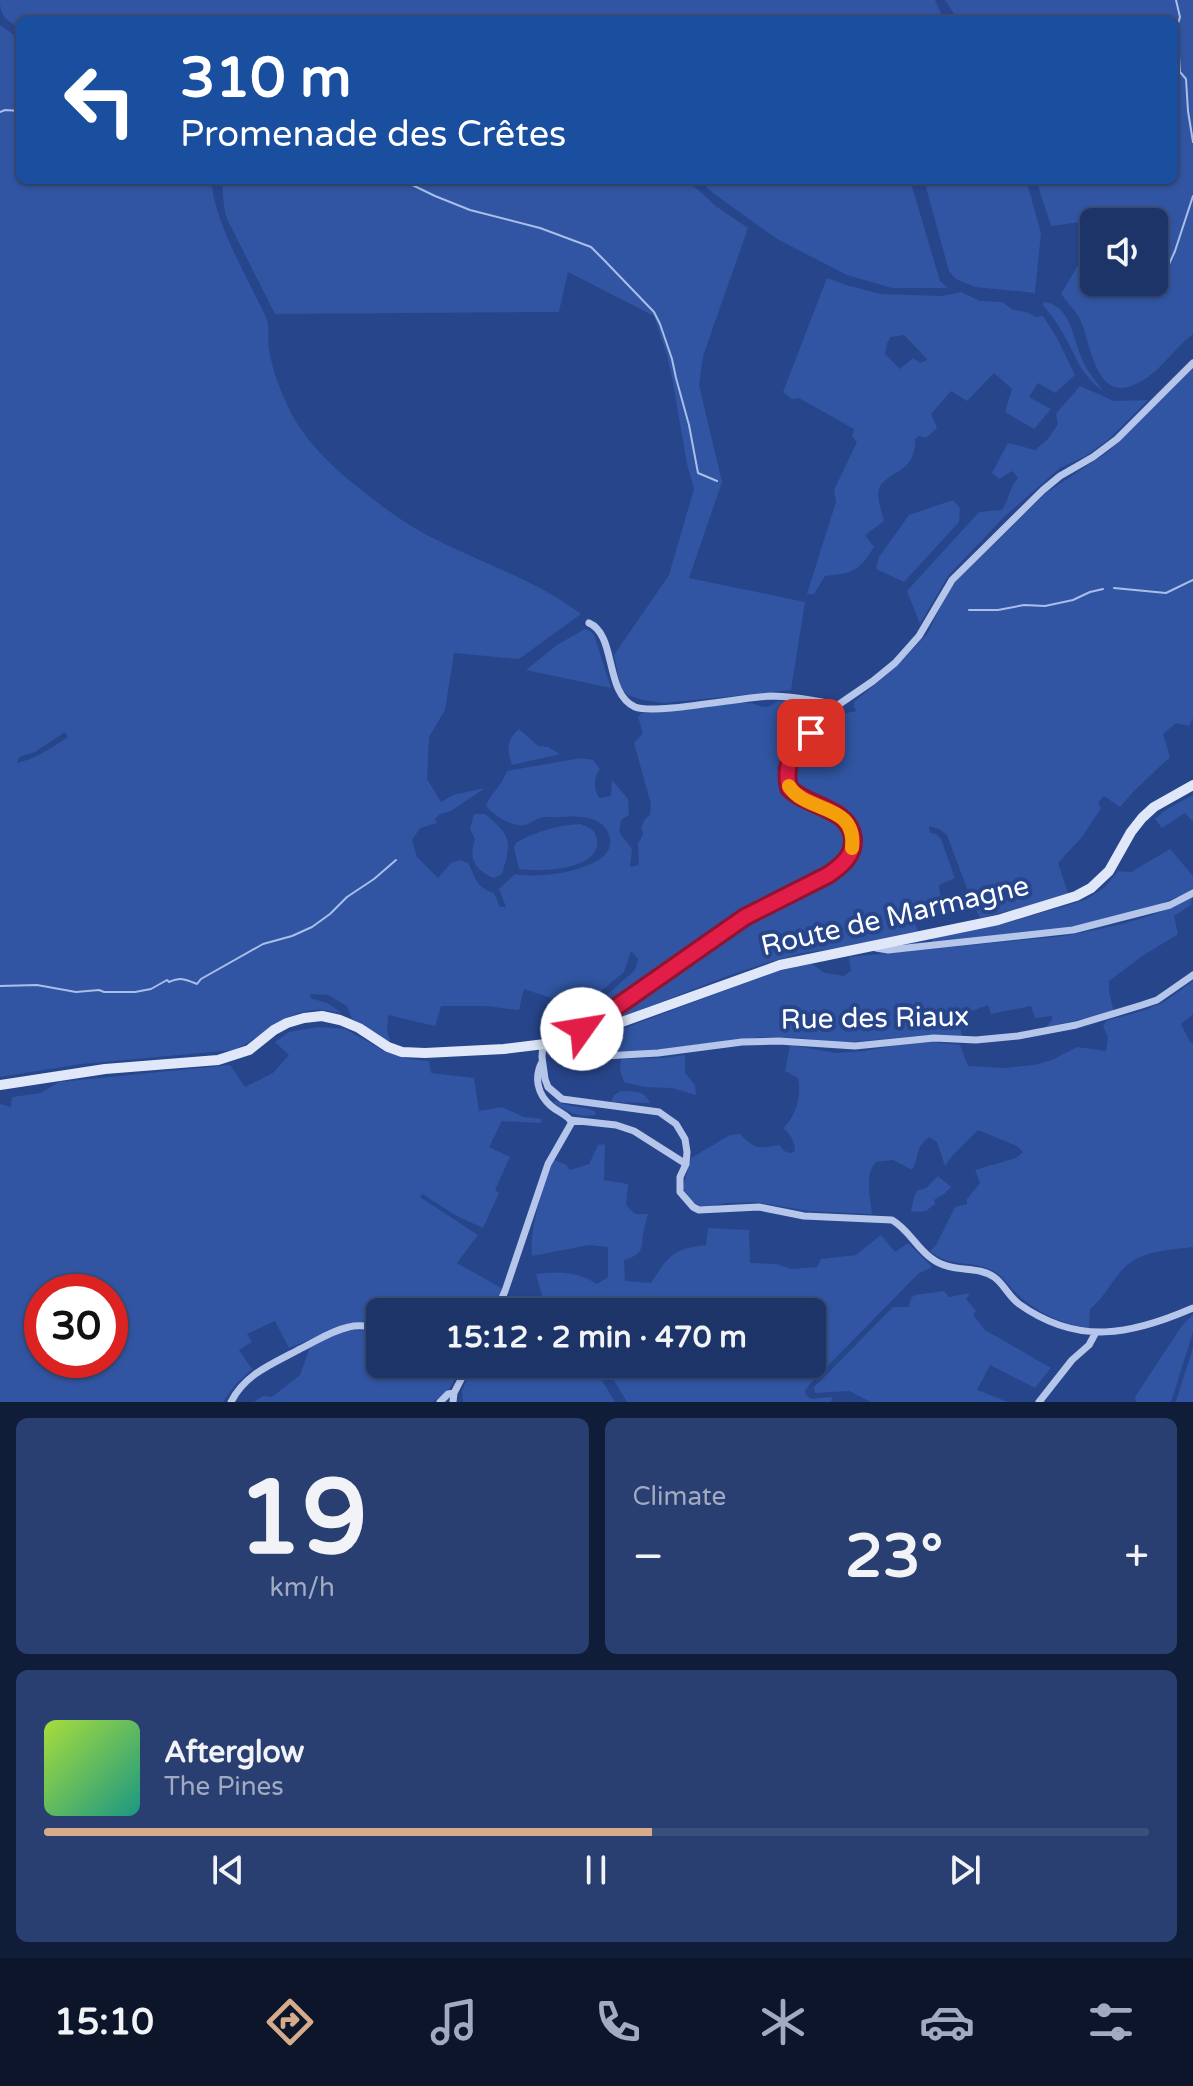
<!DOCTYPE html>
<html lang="en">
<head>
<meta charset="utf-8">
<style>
  :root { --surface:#1d3468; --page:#2a3f71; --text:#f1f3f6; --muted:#a0aac0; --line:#3b4f7c; --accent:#d6ab8b }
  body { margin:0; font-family:"Varela Round",sans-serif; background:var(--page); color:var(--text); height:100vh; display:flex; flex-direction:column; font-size:30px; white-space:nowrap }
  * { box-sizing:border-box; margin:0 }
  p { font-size:26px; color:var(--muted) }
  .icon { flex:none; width:44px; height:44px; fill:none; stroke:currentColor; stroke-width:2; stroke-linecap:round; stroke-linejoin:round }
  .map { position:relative; height:1402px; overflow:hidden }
  .drawer { display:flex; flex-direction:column; gap:16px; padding:16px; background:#101d39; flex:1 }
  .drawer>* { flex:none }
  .banner { position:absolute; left:16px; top:16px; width:1162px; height:168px; border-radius:12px; box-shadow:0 2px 6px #0004,0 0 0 2px var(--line); background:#1a4fa0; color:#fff; overflow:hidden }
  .tools { position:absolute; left:1080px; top:208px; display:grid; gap:16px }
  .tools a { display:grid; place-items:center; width:88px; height:88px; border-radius:12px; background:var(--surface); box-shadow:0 2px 6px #0004,0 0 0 2px var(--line); font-size:40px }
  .speed { position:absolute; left:24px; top:1274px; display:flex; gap:16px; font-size:40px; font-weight:700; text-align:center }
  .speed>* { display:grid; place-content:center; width:104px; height:104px; border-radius:50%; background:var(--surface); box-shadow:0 2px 6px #0004,0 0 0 2px var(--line); line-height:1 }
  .speed .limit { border:12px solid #d22; background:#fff; color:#111 }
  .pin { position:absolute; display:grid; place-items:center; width:68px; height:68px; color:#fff; margin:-34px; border-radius:16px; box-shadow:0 4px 12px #0006 }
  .me { position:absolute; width:88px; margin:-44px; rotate:58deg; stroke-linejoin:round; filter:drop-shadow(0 0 6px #0008) }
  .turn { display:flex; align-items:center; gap:28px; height:168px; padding:0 32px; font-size:36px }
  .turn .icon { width:104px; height:104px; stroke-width:2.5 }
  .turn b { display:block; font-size:56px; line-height:68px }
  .big { font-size:60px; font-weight:700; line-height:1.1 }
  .drawer .tile { flex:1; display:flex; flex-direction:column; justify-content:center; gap:12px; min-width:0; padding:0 28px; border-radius:12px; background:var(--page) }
  .drawer .dial { align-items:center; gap:0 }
  .dial b { font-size:104px; line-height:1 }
  .song { display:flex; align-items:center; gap:24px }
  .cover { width:96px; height:96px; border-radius:12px; background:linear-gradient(135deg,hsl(80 70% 55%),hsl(170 70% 35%)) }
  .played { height:8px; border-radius:4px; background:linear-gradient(90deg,var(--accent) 55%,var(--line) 55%) }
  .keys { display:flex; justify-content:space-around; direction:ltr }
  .heat { display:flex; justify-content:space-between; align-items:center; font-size:44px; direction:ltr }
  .drawer .tiles { flex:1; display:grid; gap:16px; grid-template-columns:1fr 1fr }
  .tile:last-child { grid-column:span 2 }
  .trip { position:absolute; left:366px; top:1298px; width:460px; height:80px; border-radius:12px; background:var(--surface); box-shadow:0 2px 6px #0004,0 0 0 2px var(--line); font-weight:700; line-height:80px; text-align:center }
  .dock { display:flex; height:128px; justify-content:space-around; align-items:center; background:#0c152a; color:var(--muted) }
  .dock .icon { width:56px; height:56px }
  .dock .current { color:var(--accent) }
  .dock b { font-size:36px; color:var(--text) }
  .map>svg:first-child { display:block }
  .green { fill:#3155a2; fill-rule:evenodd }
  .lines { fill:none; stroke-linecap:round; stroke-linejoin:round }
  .stream { stroke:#a9bfea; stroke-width:2 }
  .street { stroke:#b5c6ea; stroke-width:7 }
  .secondary { stroke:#dfe7f8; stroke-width:10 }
  .route-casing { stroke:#92132f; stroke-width:20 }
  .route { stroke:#e11d48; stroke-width:14 }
  .slow { stroke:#f59e0b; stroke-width:14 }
  .labels { text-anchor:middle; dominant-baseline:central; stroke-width:8; stroke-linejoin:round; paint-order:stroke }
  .street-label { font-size:28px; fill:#fff; stroke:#27458b }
</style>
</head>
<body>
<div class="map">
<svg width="1193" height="1402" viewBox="0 0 1193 1402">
  <rect width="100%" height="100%" fill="#27458b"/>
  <path class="green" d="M0 0H935L944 20H20V28C6 20 0 17 0 0Z
    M945 0H1193V334C1173 349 1159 374 1136 384 1095 404 1091 342 1080 319 1075 310 1067 302 1061 294L1090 245 1093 230 1088 221 1051 226 1036 180H1174V20H958ZM1154 222V282H1094V222Z
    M0 25 20 39V180H212C210 213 250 283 265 315 271 327 267 338 269 350 273 373 281 392 291 413 306 441 330 465 355 485 378 503 399 520 425 534 476 561 534 579 581 614L519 659 454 653 445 710 429 737 427 779 441 802 453 795 485 788 451 811 440 814 435 819 437 823 420 828 412 840 417 857 438 878 451 863 460 860 468 863C477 879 475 887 494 893L500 907H506L499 889 515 874C539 879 584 872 604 856 609 851 611 845 610 839 606 815 577 816 559 817 553 818 545 816 540 818 531 821 528 827 517 825 505 822 494 815 486 806 491 792 501 788 507 771L581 758 593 760 600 769C593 777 594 789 599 798L611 796 612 780 628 799 629 815 621 820 619 832 632 849 630 867 639 865 638 844 643 834 641 827 645 819 650 815 651 804 634 743 643 733 638 717 642 713C676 709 710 705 744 703 762 702 761 714 778 701L817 705 819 711 798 733 777 768 786 797 828 816 840 824 845 837 840 854 830 864 772 892 595 1014 592 1008 635 970 638 959 631 951 624 972 589 1001 569 1004 524 989 519 1010 486 1006H441L435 1026 388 1015 387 1030 390 1041C376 1036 366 1026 352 1019L347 1006 328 995 311 994 310 998 327 1003 342 1013C333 1012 324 1009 316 1010 284 1011 261 1038 234 1050L81 1064 0 1077ZM65 732 68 737C52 748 36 758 17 763L19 757 35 752Z
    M222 180H687L717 207 748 228 703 356 699 385 722 482 689 578 805 602 791 690 664 703 643 700 628 695 621 688 614 655 669 575 694 489 687 464 672 377 667 355 654 316 568 272 559 312 275 314 227 219 224 207Z
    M698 180H910L940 281 948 288H892L847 275 777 239 713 193Z
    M924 180H1025L1029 190 1041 233 1035 293 975 287 956 279 949 271Z
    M827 278 846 285 881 294 942 296 961 292 980 301 1002 302 1012 309 1029 313 1035 317 1043 316 1057 338 1075 375 1055 393 1038 383 1029 397 1051 409 1034 429 1005 412 1012 389 994 373 967 401 951 391 931 414 937 428 926 438 919 436 915 439C917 473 884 472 879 489 876 498 882 512 884 521L865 535 874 547C858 572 854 573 825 576L814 594H807L836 502 834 490 857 442 852 436 854 429 799 398 792 399 783 392ZM904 335 927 359V360L920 363 913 358 900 369 885 354 887 343 891 337Z
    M1044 302C1071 305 1073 339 1082 359 1087 371 1096 382 1104 392 1077 372 1076 353 1059 327 1055 319 1048 312 1043 305Z
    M1193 369V718L1189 726 1176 723 1163 734 1170 757 1134 791 1120 807 1104 796 1098 803 1101 808 1082 837 1058 863 1068 893 1024 907 980 918 969 894 947 835 939 829 929 826 930 833 936 834 941 839 955 878 939 885 942 909 921 915 915 924 918 931 846 947 803 953 770 962 733 974 607 1023 606 1018 747 921 833 877 849 866 854 856 857 844 855 829 847 816 804 795 799 790 793 783 789 768 800 751 831 716 857 711 854 707V702L894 669 928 633 942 603 954 583 1047 492 1108 452Z
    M1080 386 1114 401 1148 400 1109 439 1086 456 1060 468 1004 517 948 576 920 624 907 591 979 512 1002 510C1009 500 1010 486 1018 478L1012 471 999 479 992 473 1008 443 1035 450 1048 439 1058 424 1056 414Z
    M953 500 960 508 959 522 904 582 876 569 879 557 909 515Z
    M585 629 590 631 594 635 611 688 526 670 557 645Z
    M519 729 538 746 548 747 560 754 512 765C507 750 506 740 519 729Z
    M1193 795V822L1185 813 1162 828 1155 819 1167 809Z
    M474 814H485C512 837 512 840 502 874L494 878C475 870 468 859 475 839L470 829Z
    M580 824C590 828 596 829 597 841 600 871 539 872 519 869L514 848 516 843C534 832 559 825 580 824Z
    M1170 849 1193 876V890L1156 906 1072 929 931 943 933 938 1003 924 1085 900 1105 887 1118 871 1131 872Z
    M1192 897 1191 905 1174 916 1178 934 1141 957 1109 981V992L1114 1012 1046 1027 1052 1020V1016L1035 1018 1031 1006 991 1014 988 1005 966 1013H957L962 1036 930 1035 839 1043 803 1038 760 1037 662 1051 614 1052 569 1049 771 973 811 963 825 973 844 976 851 971 849 957 1064 936C1107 928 1153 919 1192 897Z
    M1193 981V1014L1181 1024 1190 1042 1193 1043V1247C1165 1251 1136 1250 1118 1275 1106 1290 1105 1296 1090 1309L1089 1328C1062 1324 1037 1313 1017 1294 1008 1285 1001 1273 989 1269 968 1260 951 1268 930 1251L936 1245 955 1207 967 1204V1199L980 1183 975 1170 1016 1158 1023 1152 1017 1146 978 1130 953 1155 945 1166 937 1142 929 1137C913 1150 921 1155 912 1170L893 1160 876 1162C864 1175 870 1196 872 1214L808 1211 756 1202 726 1203 707 1207 701 1206 689 1200 683 1187 691 1158 730 1135 740 1134C756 1150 758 1149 779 1145L784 1151 791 1153 795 1151C794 1140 791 1135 783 1128 796 1117 802 1094 798 1078L785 1071 790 1045 836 1053 864 1051 909 1043 932 1042 960 1045 968 1066 1005 1068 1034 1065 1052 1060 1077 1047 1106 1051 1108 1037 1103 1026 1106 1021 1145 1010 1164 1002Z
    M318 1027 345 1029 386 1052 409 1059 429 1061 431 1073 474 1078 479 1111 502 1107 524 1117 542 1119 541 1123 502 1121 489 1147 510 1157 495 1190 499 1193 483 1228 455 1215 422 1194 420 1197 478 1235 457 1263 503 1289 492 1312H380V1323H355L342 1326 289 1348 275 1321 247 1334 252 1342 239 1350 252 1369 235 1385 223 1402H0V1104L11 1107 12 1097 41 1093 59 1082 230 1065 245 1087 273 1073 289 1055 275 1042 289 1032ZM42 1292H110V1360H42Z
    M685 1055V1073L695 1085 696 1095 672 1088 644 1087 624 1082 620 1069 621 1059 662 1058Z
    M621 1091C634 1092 645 1090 650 1103L611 1102 614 1095Z
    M555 1100C567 1108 583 1105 596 1112L595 1115C579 1118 568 1112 554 1103Z
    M605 1144 604 1180 628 1184 626 1205 635 1214H648C646 1221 644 1228 643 1235 641 1252 642 1254 624 1260L625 1281 651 1283C669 1255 673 1249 706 1245L708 1228 749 1230 750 1263 776 1264 792 1269 817 1267 821 1259 856 1255 881 1235 895 1252 908 1243 932 1267 918 1274 809 1385 805 1391 806 1395 811 1399 832 1397 831 1402H627L604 1364H812V1312H553L543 1299 536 1274C560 1272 576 1271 597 1284L608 1277V1247L589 1245 532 1256C529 1224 544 1190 553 1159L566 1165 570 1170 589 1164 598 1145Z
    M938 1176 951 1187 944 1194 934 1200 935 1204 926 1211 911 1212 914 1197 917 1191 926 1188Z
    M944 1291 949 1297 970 1293 966 1299 976 1311 973 1315 985 1330 1051 1368 1035 1388 990 1365 977 1390 1008 1402H871L849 1391 815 1393 814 1387 893 1307H909L911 1298 915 1295Z
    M1193 1314V1332L1171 1402H1136L1135 1397 1181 1327Z
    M352 1330 380 1331V1364H464L449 1389 433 1402H254L263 1396 272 1397 300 1375 310 1347 326 1338Z
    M1193 1348V1402H1176L1177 1398Z
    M473 1364H592L615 1402H463L462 1391Z"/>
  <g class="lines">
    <path class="stream" d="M1176 0 1180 17 1177 27 1180 72 1186 79 1188 111 1193 142
      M0 112 5 110 20 111
      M402 180 435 196 470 210 540 228 591 247 604 260 654 312 660 324 672 359 676 378 689 425 698 473 717 481
      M1160 284 1175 251 1193 196
      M1114 588 1166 593 1193 580
      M969 610H998L1024 605 1045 606 1073 600 1090 592 1103 589
      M0 986 37 985 76 992 99 990 104 992H135L151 989 167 980 169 982C181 977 185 979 197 984L201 979 263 944 292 936 312 927 330 914 347 897 374 879 396 860"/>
    <path class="street" d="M589 623C617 635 604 693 635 707 655 715 742 697 771 696 793 696 816 701 838 705
      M876 948 888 950 1073 930 1170 905 1193 893
      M571 1039 582 1029 605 1015 745 917 841 866C850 857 856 844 851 831 841 805 807 808 789 788L786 770 798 747 838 705 873 681 895 663 919 636 952 580 1043 490 1060 476 1093 457 1117 439 1193 363
      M551 1043 556 1051 562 1054 586 1057 658 1053 742 1042 779 1041 855 1046 934 1038 976 1040 1018 1036 1076 1025 1142 1005 1157 1000 1193 975
      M543 1044 542 1057 545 1079 548 1087 562 1099 659 1112 676 1124 685 1139 687 1152 686 1164 680 1177V1192L693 1207 699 1210 759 1207 804 1216 892 1220C908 1229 916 1247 931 1258 951 1274 978 1265 994 1277 1004 1284 1009 1297 1019 1304 1078 1346 1131 1335 1193 1308
      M570 1120 616 1125 634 1131 686 1164
      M496 1312 505 1291 548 1164 572 1122C566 1114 558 1112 551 1106 537 1094 534 1077 542 1062
      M231 1402C245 1374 272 1364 298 1350 315 1342 330 1331 349 1327 359 1324 370 1327 380 1327
      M440 1402 448 1394 454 1393
      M453 1402 454 1393 469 1364
      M1039 1402 1072 1360 1089 1345 1095 1334"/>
    <path class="secondary" d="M0 1085 105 1069 218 1060 249 1050 274 1030 287 1023 304 1018 322 1016 340 1020 359 1028 388 1047 402 1052 425 1053 504 1049 569 1041 780 965 998 920 1076 896 1091 888 1109 871 1131 832 1142 818 1154 807 1193 785"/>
  </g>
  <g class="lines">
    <g class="route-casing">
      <path id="route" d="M582 1029 605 1015 745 917 828 875C841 866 854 856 853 839 850 807 808 808 789 788 783 762 794 752 811 733"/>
    </g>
    <use href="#route" class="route"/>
    <path class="slow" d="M789 786C806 814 857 802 852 848"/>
  </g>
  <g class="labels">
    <g class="street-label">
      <text transform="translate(895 916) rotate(-13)">Route de Marmagne</text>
      <text transform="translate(875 1018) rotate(-1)">Rue des Riaux</text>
    </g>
  </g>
</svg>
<div class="tools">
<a><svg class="icon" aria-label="sound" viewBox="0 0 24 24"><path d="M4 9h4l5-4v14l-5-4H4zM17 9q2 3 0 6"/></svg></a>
</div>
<div class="speed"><div class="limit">30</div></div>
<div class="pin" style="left:811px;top:733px;background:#d93025"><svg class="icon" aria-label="arrive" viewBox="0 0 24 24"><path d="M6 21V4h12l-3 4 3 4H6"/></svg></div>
<svg class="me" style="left:582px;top:1029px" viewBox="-20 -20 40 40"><circle r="19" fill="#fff"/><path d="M0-13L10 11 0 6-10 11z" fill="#e11d48"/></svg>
<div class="trip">15:12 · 2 min · 470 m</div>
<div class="banner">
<div class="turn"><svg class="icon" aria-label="left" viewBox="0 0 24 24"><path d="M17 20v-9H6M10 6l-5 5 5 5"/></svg><div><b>310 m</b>Promenade des Crêtes</div></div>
</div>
</div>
<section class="drawer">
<div class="tiles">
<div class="tile dial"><b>19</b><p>km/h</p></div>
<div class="tile"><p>Climate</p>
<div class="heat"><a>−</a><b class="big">23°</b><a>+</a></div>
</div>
<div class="tile">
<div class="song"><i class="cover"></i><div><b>Afterglow</b><p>The Pines</p></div></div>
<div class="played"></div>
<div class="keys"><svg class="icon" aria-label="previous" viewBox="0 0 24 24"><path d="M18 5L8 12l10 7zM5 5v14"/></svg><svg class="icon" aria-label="pause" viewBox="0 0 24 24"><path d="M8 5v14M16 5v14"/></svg><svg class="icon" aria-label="next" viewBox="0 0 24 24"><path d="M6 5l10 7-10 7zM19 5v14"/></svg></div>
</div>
</div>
</section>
<nav class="dock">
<b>15:10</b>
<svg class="icon current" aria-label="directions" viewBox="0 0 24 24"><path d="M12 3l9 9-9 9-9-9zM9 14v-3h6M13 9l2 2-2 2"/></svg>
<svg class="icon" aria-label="music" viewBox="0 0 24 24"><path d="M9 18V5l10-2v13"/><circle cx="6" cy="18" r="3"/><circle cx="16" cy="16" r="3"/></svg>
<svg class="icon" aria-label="phone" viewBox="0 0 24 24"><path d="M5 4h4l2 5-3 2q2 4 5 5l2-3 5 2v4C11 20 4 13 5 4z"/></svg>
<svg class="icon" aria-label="climate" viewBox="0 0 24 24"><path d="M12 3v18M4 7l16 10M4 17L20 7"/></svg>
<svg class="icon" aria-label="car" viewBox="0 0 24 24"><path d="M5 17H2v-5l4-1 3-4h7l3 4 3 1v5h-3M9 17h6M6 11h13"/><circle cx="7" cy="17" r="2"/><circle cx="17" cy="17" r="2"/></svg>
<svg class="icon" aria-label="filters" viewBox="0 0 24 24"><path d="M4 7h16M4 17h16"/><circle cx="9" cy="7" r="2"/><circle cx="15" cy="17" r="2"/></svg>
</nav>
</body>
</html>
